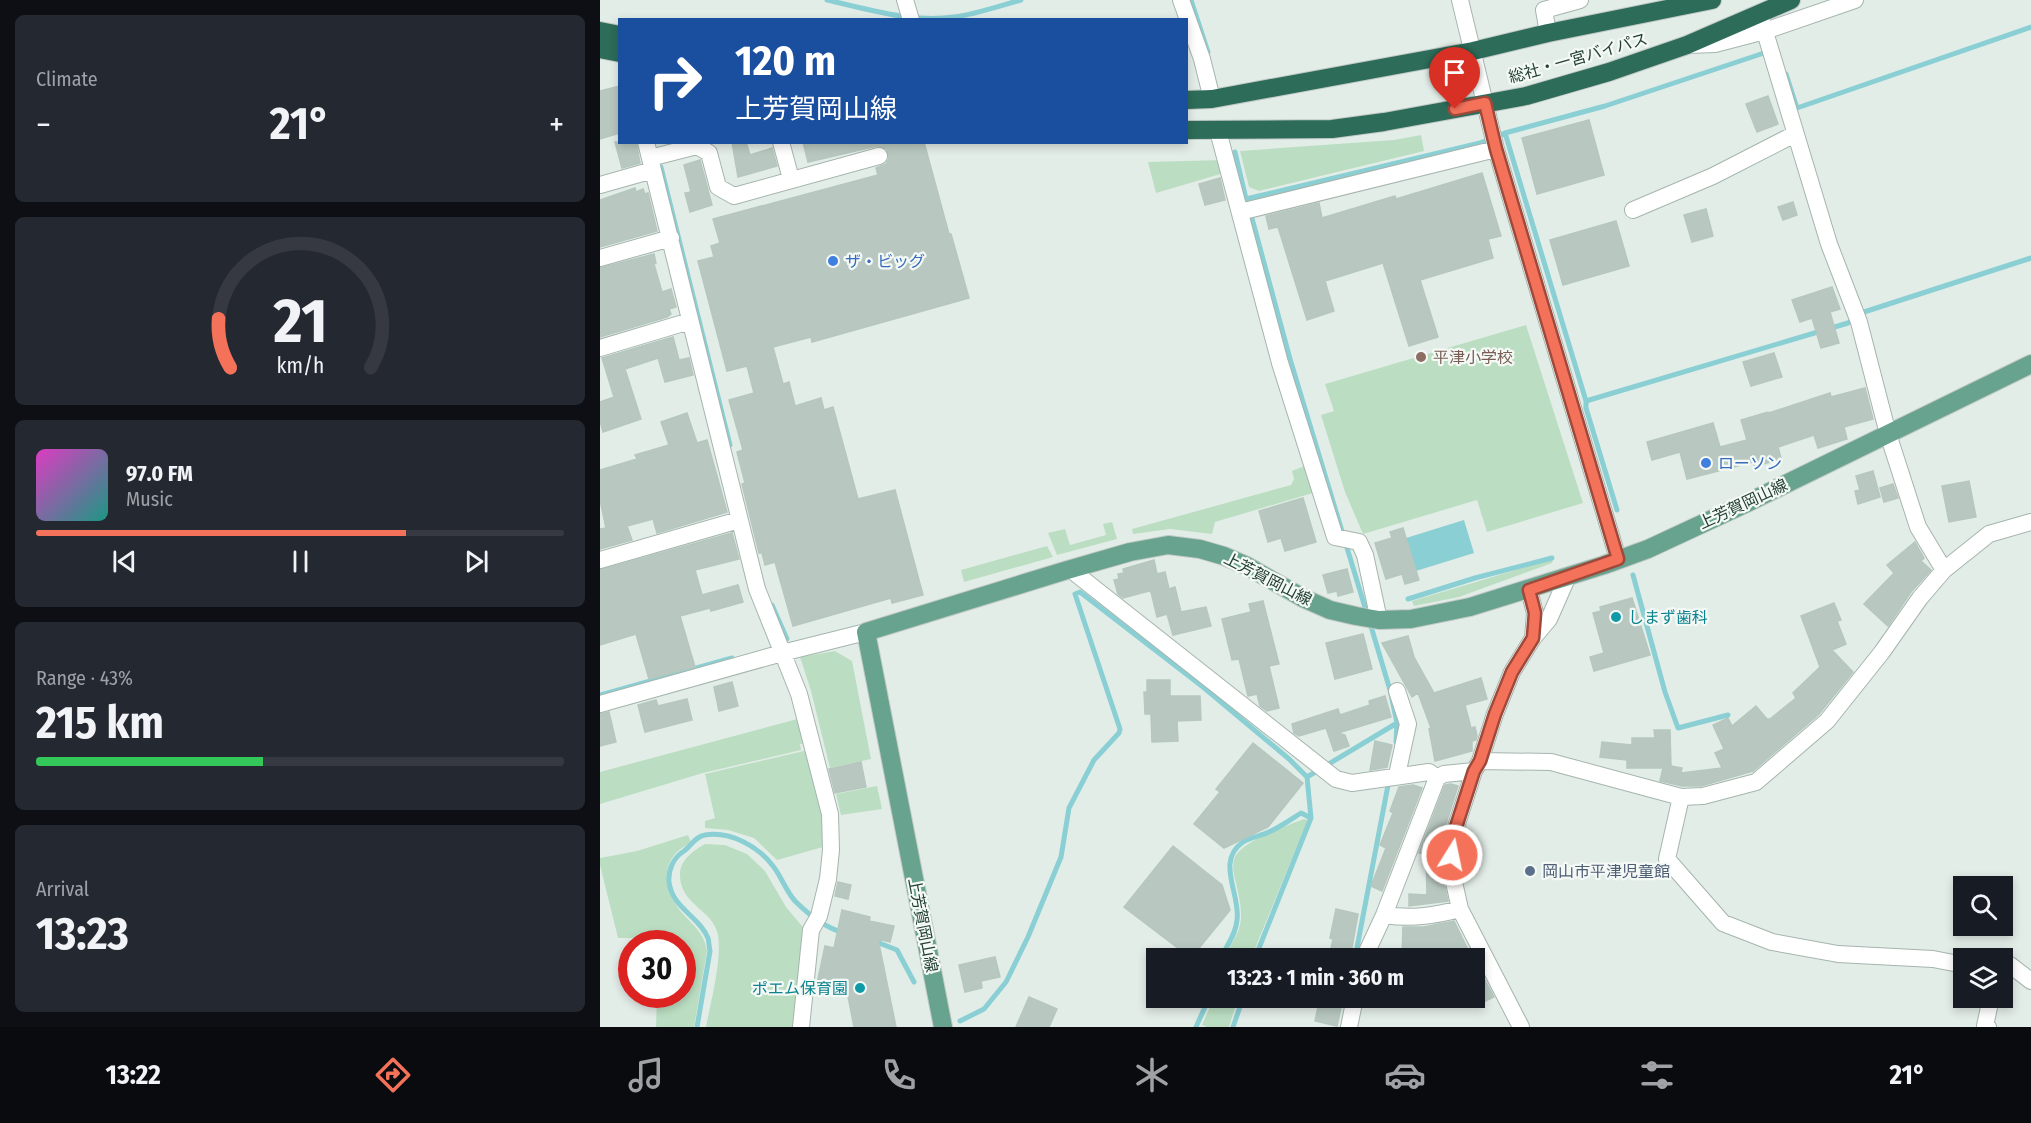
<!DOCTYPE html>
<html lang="en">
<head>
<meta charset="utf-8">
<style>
  :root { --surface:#171b24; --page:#242831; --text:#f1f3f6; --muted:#9ea1a6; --line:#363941; --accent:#f4715a }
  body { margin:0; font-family:"Fira Sans Condensed","Noto Sans JP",sans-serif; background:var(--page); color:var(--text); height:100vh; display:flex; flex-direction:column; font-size:22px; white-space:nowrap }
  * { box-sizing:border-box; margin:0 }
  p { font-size:20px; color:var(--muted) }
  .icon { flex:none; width:33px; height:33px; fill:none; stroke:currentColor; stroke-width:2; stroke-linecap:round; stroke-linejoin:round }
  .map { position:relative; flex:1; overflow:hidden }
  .side { display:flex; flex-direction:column; gap:15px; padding:15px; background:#0d0f14; width:600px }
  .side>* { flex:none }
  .top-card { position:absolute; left:18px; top:18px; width:570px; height:126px; border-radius:0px; box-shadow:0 3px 9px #0003; background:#1a4fa0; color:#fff; overflow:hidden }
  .controls { position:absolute; left:1353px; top:876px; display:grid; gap:12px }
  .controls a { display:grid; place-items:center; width:60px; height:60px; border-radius:0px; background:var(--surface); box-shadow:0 3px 9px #0003; font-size:30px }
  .speed { position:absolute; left:18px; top:930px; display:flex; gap:12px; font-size:30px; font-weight:700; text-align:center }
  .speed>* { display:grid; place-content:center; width:78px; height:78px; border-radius:50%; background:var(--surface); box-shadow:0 3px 9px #0003; line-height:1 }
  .speed .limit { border:9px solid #d22; background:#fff; color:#111 }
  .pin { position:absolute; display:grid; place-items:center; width:51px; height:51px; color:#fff; margin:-62px -26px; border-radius:50% 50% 50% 0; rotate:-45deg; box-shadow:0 0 6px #0007 }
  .pin .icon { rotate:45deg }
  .me { position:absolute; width:66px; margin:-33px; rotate:10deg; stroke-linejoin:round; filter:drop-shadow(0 0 4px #0008) }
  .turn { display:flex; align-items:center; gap:21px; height:126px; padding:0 18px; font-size:27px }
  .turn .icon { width:78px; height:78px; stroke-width:2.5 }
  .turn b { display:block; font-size:42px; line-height:51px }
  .big { font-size:45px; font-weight:700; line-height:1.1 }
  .side .tile { flex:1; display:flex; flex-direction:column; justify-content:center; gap:9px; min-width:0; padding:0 21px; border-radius:9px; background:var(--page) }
  .side .dial { align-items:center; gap:0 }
  .dial svg { height:156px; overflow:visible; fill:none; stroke:var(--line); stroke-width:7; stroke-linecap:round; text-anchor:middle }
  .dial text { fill:var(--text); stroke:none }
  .song { display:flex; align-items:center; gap:18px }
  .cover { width:72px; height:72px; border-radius:9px; background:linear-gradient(135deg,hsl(310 70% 55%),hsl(170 70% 35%)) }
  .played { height:6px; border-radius:3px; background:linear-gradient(90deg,var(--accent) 70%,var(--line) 70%) }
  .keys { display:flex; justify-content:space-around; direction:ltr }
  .heat { display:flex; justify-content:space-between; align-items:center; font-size:33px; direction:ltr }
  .charge { height:9px; border-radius:4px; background:linear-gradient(90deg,#34c759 43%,var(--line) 0) }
  .trip { position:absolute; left:546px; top:948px; width:339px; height:60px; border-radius:0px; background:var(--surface); box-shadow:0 3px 9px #0003; font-weight:700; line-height:60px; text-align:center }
  .menu { display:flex; height:96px; justify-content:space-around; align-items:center; background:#090b0e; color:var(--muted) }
  .menu .icon { width:42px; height:42px }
  .menu .on { color:var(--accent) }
  .menu b { font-size:27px; color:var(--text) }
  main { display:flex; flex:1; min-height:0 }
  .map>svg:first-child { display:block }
  .green { fill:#bbdec2 }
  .water { fill:#8acfd3 }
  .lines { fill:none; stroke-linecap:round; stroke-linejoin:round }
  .stream { stroke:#8acfd3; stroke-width:5 }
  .building { fill:#b8c8c0; stroke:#b5c7be; stroke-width:1.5 }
  .minor-casing { stroke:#a5b5ae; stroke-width:18 }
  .major-casing { stroke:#c1c9c6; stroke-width:20 }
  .highway-casing { stroke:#c1c9c6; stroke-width:20 }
  .minor { stroke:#fff; stroke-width:16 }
  .major { stroke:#67a38e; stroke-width:18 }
  .highway { stroke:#2d6c59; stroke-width:18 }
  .route-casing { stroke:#9f493a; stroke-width:15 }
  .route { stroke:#f4715a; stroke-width:10 }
  .shop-dot { fill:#3f7fe0; stroke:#f4f9f6; stroke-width:2 }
  .education-dot { fill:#8d6e63; stroke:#f4f9f6; stroke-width:2 }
  .culture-dot { fill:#0f9aa8; stroke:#f4f9f6; stroke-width:2 }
  .service-dot { fill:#5c6f8a; stroke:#f4f9f6; stroke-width:2 }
  .labels { text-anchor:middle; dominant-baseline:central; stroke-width:4.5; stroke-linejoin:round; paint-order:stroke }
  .street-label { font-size:16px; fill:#223f34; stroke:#f4f9f6 }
  .shop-label { font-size:16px; fill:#366cbe; stroke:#f4f9f6; text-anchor:start }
  .education-label { font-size:16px; fill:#785e54; stroke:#f4f9f6; text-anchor:start }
  .culture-label { font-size:16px; fill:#0d838f; stroke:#f4f9f6; text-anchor:start }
  .service-label { font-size:16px; fill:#4e5e75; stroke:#f4f9f6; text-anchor:start }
</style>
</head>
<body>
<main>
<section class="side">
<div class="tile"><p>Climate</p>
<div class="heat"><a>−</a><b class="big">21°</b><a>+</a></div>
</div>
<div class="tile dial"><svg viewBox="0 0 100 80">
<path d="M14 69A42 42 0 1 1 86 69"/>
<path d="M14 69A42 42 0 0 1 8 44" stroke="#f4715a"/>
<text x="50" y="56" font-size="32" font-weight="700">21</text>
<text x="50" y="72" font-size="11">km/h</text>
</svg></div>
<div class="tile">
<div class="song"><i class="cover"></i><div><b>97.0 FM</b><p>Music</p></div></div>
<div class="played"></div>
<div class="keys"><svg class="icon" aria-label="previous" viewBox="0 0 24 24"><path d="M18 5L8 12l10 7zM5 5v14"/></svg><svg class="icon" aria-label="pause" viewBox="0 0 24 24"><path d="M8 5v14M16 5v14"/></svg><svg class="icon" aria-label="next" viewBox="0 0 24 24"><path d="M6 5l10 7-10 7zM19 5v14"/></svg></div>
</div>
<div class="tile"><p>Range · 43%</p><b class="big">215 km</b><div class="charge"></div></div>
<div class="tile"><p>Arrival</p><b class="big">13:23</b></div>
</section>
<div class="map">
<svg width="1431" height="1027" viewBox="0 0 1431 1027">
  <rect width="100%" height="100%" fill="#e3ede8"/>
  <path class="green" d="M821 135 824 151 659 191 649 187 640 151 794 140Z
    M622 160 624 173 556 193 548 162Z
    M926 325 983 503 887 532 877 500 763 534 745 492 721 415 734 411 725 384Z
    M707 465 716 492 615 522 612 534 570 529 533 534 532 529 691 485 694 479 692 471Z
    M512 522 517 539 457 555 448 533 465 529 470 545 506 535 503 524Z
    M447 546 453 557 364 582 361 570Z
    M953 559 952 563 859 597 814 606 812 601Z
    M235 651 252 661 271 759 230 768 211 691 200 657Z
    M201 718 207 743 200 744 201 750 103 773 0 804V772Z
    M208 750 226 835 223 847 177 860 154 838 128 830 105 828V821L115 818 105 774Z
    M277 786 282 809 241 815 236 794Z
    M704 819 708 820 651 958H625C629 946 637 938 640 925 643 911 639 897 636 883 634 876 632 868 634 860 638 842 687 826 704 819Z
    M88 835 91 842C86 845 80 849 76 853 59 871 68 896 82 913 94 926 104 933 107 951L94 1027H56L57 995 82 994V944L60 943 57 938H18L0 865V858L37 851Z
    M105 844 125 845 147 854 165 871 186 907 207 932 199 1027H106C111 1001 122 960 118 935 113 909 79 905 80 874 80 860 94 850 105 844Z
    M614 998H638L629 1027H607L602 1025Z"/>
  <path class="water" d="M864 520 874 553 816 571 806 538Z"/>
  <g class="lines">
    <path class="stream" d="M227 0C267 9 312 23 354 17 376 14 399 6 421 0
      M591 0 608 52
      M1186 74 1197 108 1431 27
      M905 133 986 401 1248 323 1264 312 1431 258
      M635 152 647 203
      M61 167 130 445
      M646 199 880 143 905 133 1005 106 1170 51
      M650 211 690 359 767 614
      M986 401V408L1017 510
      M1033 575 1065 692 1078 728 1128 715
      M808 599 875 578 952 558
      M172 605 187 639
      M0 695 132 658
      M796 742 797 723
      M707 777 797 723 790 690 770 623
      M274 941 297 950 314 982
      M621 958C626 946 636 935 637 920 641 895 615 861 643 842 650 837 661 836 669 832 680 827 690 820 701 813L711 818
      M755 958 789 780
      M360 1021 384 1009 406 982 428 937 461 857 469 808 494 760 519 733 520 729 475 594 480 592 603 687 689 759 707 777 711 818 655 958
      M97 1027 110 951C109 947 109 941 108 938 99 916 72 908 69 882 68 870 73 858 84 851 91 846 96 836 105 835 130 831 158 846 173 866 181 876 186 891 195 901 209 915 226 928 244 933
      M596 1027 609 998
      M633 1027 643 998"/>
  </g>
  <path class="building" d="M20 86V133L0 139V91Z
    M1168 96 1178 124 1157 132 1146 104Z
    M989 120 1004 175 937 194 922 138Z
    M15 142H36L40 163 22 168Z
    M132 142H146L150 155 172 148 177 166 138 177Z
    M203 142H324L349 234H351L369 298 212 342 211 337 173 347 183 384 189 382 195 406 221 398 224 410 233 407 258 499 295 490 323 595 292 603 291 598 193 626 175 562 165 565 162 553H159L142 484 145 483 137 452 143 450 129 400 154 393 147 366 127 371 98 261 114 257 111 246 120 243 113 219 278 175 276 168 286 164 289 158 287 149 277 146 208 162Z
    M100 160 112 205 90 212 85 193 91 192 84 165Z
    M882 173 901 236 888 239 893 258 820 280 838 337 809 346 783 263 725 281 734 311 707 320 678 227 669 229 666 216 719 203 722 218 795 196 796 199Z
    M620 178 625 200 605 205 599 184Z
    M35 188 36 192 43 189 45 194 48 193 57 231 0 247V200Z
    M1193 202 1197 215 1183 220 1178 207Z
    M1106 209 1113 236 1092 242 1084 215Z
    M1016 221 1029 266 963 285 950 240Z
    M54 254 56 263 54 264 62 292 71 289 76 307 69 309 71 314 67 317 0 337V268Z
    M1232 287 1240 309 1230 312 1239 343 1221 348 1212 318 1200 322 1192 300Z
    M73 337 79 360 89 358 93 375 65 382 58 358 25 369 41 419 3 432 0 421V402L14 397 2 358Z
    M1174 353 1182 377 1151 386 1143 362Z
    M1265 388 1273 419 1244 427 1247 439 1218 448 1214 435 1178 447 1181 458 1155 467 1153 462 1087 479 1080 452 1052 460 1047 442 1113 423 1120 447 1147 440 1141 420 1168 412 1169 413 1230 393 1231 397Z
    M87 413 97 443 107 440 127 512 57 533 53 519 27 526 32 540 0 549V529L6 528 0 500V470L37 459 35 455 69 445 61 422Z
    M1273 471 1280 497 1258 504 1255 491 1260 490 1256 476Z
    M1369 481 1376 517 1349 522 1342 486Z
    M1293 484 1298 498 1284 502 1280 488Z
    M703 498 716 542 685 551 681 538 668 542 659 511Z
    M803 528 819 580 805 584 802 574 786 579 775 543 792 538 790 532Z
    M132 533 139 559 95 570 102 595 138 585 143 602 111 611 110 608 80 616 95 667 49 679 36 634 0 645V570Z
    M1315 542 1324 558 1321 561 1331 570 1311 592 1288 626 1264 604 1294 573 1287 565Z
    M554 560 557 574 565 572 569 589 575 587 581 612 606 607 611 626 573 635 567 614 557 617 551 592 549 591 523 598 518 594 514 580 519 579 518 574 524 573 523 569Z
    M747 569 753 592 738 596 737 591 728 593 723 575Z
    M1032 598 1050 655 994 671 990 657 1004 653 993 613 1001 611 1000 607Z
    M663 601 679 664 669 666 679 708 667 711 660 706 657 694 648 696 639 659 632 660 622 619 651 612 649 604Z
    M1234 603 1241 620 1237 621 1246 644 1232 650 1253 672 1219 714 1153 771 1101 786H1082L1060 781 1063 768H1027V760L1000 757 1002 742 1032 745V738H1055L1054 730H1070L1071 766 1082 768 1081 773 1122 768 1115 753 1124 749 1113 725 1128 718 1132 726 1156 706 1167 719H1170L1196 698 1193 693 1220 667 1201 616Z
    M763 634 772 669 735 679 726 643Z
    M808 636 814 657 834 693 881 678 887 699 865 705 871 728 875 727 877 736 876 740 872 741V751L835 761 829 729 831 728 818 693 812 697 782 643Z
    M547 680H570V696H600L601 720 577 721 578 741 552 742 551 714H545L544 692H547Z
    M132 682 138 706 119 711 114 687Z
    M785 696 791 717 738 733 745 735 749 746 734 751 726 728 699 736 694 733 692 724 738 709 740 715 770 705 769 701Z
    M87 699 92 720 45 732 38 705 56 700 58 706Z
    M9 712 16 742 0 746V714Z
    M775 741 792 745 787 767 770 770Z
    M653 743 703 783 668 827 624 848 594 824 620 792 616 789Z
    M261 762 266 787 235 793 229 769Z
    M851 784 858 786 846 824 842 856 844 883 848 901 809 906V894L827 895 826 854 819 853 845 785Z
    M813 785 822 788 782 891 771 886 786 848 780 845 793 813 790 811 799 787Z
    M573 846 622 885 630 910 591 958 524 907Z
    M238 882 251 885 248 899 235 896Z
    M736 909 758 914 750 958H729L733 939 730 938Z
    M242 910 270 917 269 921 294 926 290 942 278 939 296 1027H254L247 991 217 984 225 946 234 948Z
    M854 921 872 958H802L803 927H824Z
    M395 957 400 977 381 981 382 988 365 992 359 965Z
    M874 960 894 997 879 1004 874 994Z
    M429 997 457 1009 449 1027H416Z
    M720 998H743L737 1026 715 1021Z"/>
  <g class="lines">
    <g class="minor-casing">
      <path id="minor" d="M305 0 311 20
        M581 0 602 59 612 99
        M860 0 896 149 1018 559
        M1162 22 1229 244 1259 322 1288 434 1318 527 1344 570
        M948 33 944 10 980 0
        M1088 45 1115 44 1165 31 1255 0
        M618 131 680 363 735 537 759 542 765 555 779 620
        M46 142 157 589 199 694 230 814 231 850 228 879 219 916 211 930 201 1027
        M181 142 191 179
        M50 158 97 146 109 153 118 187 134 196 279 156
        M0 185 53 170
        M1033 210 1113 176 1195 134
        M640 212 896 149
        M0 258 71 238
        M0 348 90 321
        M0 560 139 520
        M474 568 475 573 736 779 752 783 829 772 837 778
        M929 590 935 613 933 638
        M0 704 182 653 266 632
        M880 761 951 762 1081 797 1103 796 1156 782 1227 721 1282 652 1320 598 1344 570 1389 534 1431 522
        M797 775 808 724 797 691
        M1081 797 1067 859 1123 923 1172 942 1238 954 1333 959 1364 965
        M784 915C812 919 833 916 860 909
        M764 958 784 915 837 778 844 774 874 771
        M1402 968 1410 965 1431 981
        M749 1027 755 998
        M921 1027 860 909 854 882 852 855 856 827 874 771 880 761 895 714 912 672 933 638 949 619 968 576
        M1388 1027 1385 1026 1391 998"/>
    </g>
    <g class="major-casing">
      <path id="major" d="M343 1027 266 632 464 571 530 552 568 545 600 549 624 556 647 566 703 598 730 610 756 616 779 620 811 619 870 607 1004 565 1048 549 1149 502 1431 364"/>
    </g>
    <g class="highway-casing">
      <path id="highway" d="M0 31 20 35
        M0 49 20 53
        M586 100 612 99 873 51 948 33 1112 0
        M586 130 732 129 784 122 926 96 1009 72 1087 45 1191 0"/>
    </g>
    <use href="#minor" class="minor"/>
    <use href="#major" class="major"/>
    <use href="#highway" class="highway"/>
  </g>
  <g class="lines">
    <g class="route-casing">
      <path id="route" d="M852 855 856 827 874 771 880 761 895 714 912 672 933 638 935 613 929 590 1018 559 896 149 885 103 855 109"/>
    </g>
    <use href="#route" class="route"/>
  </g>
  <g class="shop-dot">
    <circle cx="233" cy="261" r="6"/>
    <circle cx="1106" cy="463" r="6"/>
  </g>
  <circle class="education-dot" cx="821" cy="357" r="6"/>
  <g class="culture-dot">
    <circle cx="1016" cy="617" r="6"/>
    <circle cx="260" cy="988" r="6"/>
  </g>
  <circle class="service-dot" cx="930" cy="871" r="6"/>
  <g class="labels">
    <g class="street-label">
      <text transform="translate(978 58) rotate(-16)">総社・一宮バイパス</text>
      <text transform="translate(1143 504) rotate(-25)">上芳賀岡山線</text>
      <text transform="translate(668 579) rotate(27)">上芳賀岡山線</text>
      <text transform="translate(323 925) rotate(79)">上芳賀岡山線</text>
    </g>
    <g class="shop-label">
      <text x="245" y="261">ザ・ビッグ</text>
      <text x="1118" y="463">ローソン</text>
    </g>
    <g class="education-label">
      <text x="833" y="357">平津小学校</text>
    </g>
    <g class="culture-label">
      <text x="1028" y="617">しまず歯科</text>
      <text x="248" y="988" text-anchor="end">ポエム保育園</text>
    </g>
    <g class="service-label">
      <text x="942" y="871">岡山市平津児童館</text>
    </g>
  </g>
</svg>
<div class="controls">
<a><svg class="icon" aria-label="search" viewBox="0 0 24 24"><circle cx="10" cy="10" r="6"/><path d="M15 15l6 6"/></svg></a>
<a><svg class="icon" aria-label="layers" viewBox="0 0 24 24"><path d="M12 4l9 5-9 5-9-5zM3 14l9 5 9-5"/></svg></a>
</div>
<div class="speed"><div class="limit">30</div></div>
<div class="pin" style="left:855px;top:109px;background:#d93025"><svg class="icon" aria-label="arrive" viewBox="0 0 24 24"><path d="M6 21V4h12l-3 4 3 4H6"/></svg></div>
<svg class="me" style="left:852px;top:855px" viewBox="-20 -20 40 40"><circle r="17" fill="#f4715a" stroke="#fff" stroke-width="3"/><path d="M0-11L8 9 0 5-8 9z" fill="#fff"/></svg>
<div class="trip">13:23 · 1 min · 360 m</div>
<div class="top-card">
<div class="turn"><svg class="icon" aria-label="right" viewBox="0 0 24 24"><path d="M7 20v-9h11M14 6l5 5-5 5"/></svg><div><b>120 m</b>上芳賀岡山線</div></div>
</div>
</div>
</main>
<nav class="menu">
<b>13:22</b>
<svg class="icon on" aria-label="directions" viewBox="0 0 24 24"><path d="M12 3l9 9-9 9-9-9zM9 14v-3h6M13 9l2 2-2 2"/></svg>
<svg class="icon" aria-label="music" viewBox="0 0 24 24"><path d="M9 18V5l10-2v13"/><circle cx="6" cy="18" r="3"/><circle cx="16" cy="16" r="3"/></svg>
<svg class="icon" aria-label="phone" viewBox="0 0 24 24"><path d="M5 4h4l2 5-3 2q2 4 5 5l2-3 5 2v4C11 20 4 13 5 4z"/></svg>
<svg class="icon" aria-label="climate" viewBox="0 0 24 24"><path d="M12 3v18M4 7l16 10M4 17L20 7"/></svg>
<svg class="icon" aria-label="car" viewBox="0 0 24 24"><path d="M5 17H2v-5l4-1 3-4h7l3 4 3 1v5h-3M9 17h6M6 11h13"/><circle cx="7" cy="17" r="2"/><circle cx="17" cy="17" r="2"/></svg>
<svg class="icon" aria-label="filters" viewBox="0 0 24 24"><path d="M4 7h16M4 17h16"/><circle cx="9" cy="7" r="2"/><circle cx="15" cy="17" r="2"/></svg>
<b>21°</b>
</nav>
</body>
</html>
